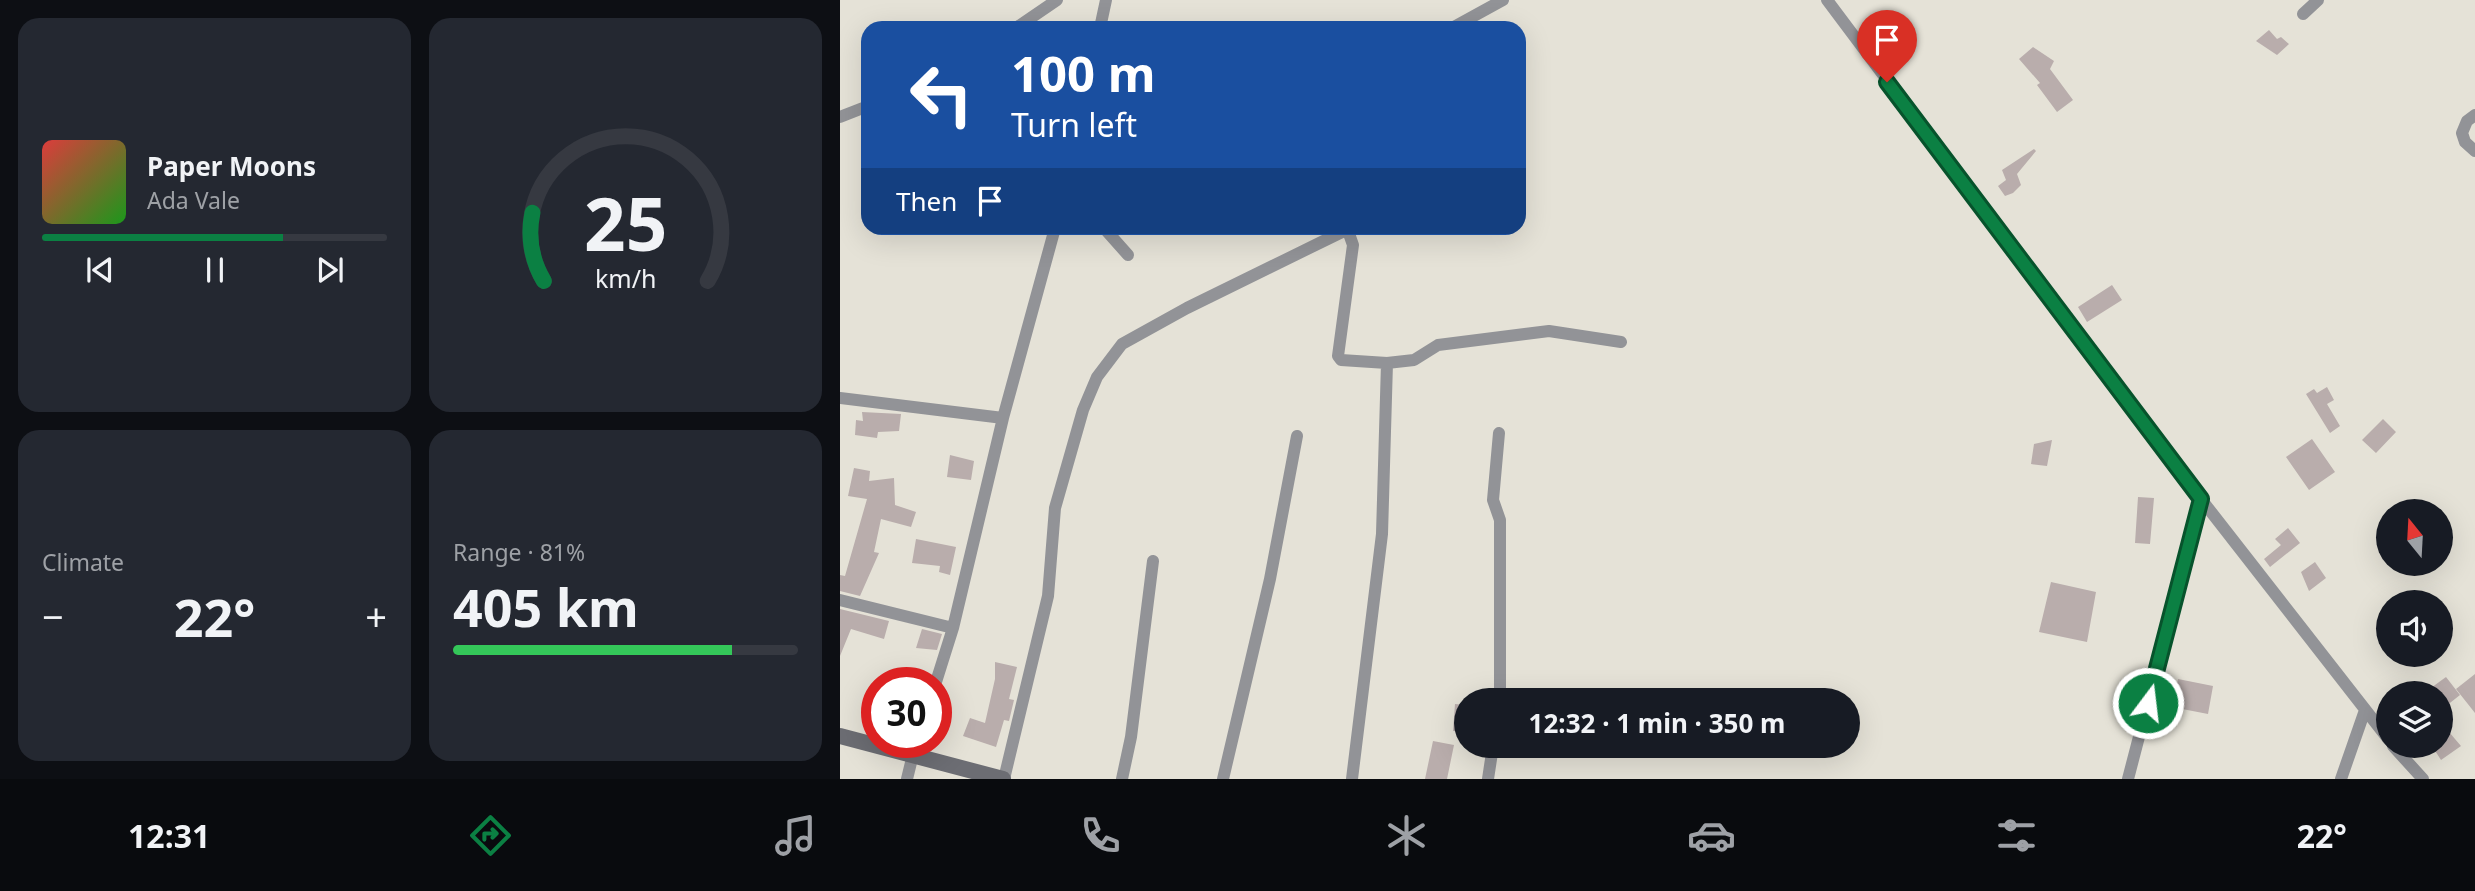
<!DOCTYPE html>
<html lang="en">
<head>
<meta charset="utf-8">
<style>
  :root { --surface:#171b24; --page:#242831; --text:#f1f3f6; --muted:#9ea1a6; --line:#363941; --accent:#0b8043 }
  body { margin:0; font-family:"Noto Sans",sans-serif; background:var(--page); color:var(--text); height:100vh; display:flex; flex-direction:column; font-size:26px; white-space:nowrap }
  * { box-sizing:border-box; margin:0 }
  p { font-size:23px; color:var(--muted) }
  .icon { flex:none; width:38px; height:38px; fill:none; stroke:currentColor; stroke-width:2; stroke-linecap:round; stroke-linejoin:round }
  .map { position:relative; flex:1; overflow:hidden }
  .panel { display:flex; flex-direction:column; gap:18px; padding:18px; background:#0d0f14; width:840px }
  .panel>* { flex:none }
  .guide { position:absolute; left:21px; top:21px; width:665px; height:214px; border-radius:21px; box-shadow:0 7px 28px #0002; background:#1a4fa0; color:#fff; overflow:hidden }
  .needle { width:46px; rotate:342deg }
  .tools { position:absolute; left:1536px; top:499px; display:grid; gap:14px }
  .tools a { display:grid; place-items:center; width:77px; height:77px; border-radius:50%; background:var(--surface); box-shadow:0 7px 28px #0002; font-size:35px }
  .speed { position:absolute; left:21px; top:667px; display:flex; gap:14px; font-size:35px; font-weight:700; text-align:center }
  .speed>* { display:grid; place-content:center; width:91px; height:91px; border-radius:50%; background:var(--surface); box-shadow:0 7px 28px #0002; line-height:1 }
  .speed .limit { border:10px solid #d22; background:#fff; color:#111 }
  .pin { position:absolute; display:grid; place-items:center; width:60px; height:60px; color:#fff; margin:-72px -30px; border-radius:50% 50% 50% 0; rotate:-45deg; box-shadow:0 0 7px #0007 }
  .pin .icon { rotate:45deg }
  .me { position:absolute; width:77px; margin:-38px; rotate:15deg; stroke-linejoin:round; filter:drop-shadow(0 0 5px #0008) }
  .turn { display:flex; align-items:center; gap:24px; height:147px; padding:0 35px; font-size:32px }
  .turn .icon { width:91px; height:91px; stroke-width:2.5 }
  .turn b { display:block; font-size:49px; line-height:60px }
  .then { display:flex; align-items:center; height:66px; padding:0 35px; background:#0003; gap:14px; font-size:26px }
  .big { font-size:52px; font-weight:700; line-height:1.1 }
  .panel .card { flex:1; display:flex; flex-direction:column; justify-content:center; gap:10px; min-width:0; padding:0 24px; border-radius:21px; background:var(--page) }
  .panel .dial { align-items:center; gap:0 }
  .dial svg { height:182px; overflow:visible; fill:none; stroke:var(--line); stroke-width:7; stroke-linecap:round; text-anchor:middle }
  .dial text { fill:var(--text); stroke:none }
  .song { display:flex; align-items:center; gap:21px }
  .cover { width:84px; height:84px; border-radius:10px; background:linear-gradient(135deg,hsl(0 70% 55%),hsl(120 70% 35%)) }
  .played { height:7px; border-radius:4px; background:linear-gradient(90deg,var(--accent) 70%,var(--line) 70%) }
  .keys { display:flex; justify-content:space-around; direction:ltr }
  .heat { display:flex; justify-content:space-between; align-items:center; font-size:38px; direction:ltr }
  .charge { height:10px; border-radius:5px; background:linear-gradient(90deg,#34c759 81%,var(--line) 0) }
  .panel .tiles { flex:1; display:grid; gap:18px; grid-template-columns:repeat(2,1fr) }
  .trip { position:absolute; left:614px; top:688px; width:406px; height:70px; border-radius:35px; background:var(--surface); box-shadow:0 7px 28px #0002; font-weight:700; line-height:70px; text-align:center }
  .tabs { display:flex; height:112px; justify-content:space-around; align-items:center; background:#090b0e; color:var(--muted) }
  .tabs .icon { width:49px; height:49px }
  .tabs .selected { color:var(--accent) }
  .tabs b { font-size:32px; color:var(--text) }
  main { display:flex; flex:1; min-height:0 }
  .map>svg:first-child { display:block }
  .building { fill:#b9adac }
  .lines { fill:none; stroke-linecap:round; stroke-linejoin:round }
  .street { stroke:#929397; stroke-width:12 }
  .secondary { stroke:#6c6d73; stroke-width:16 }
  .route-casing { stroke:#07532c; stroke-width:18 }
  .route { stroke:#0b8043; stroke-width:12 }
</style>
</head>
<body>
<main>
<section class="panel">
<div class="tiles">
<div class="card">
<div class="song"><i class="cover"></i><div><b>Paper Moons</b><p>Ada Vale</p></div></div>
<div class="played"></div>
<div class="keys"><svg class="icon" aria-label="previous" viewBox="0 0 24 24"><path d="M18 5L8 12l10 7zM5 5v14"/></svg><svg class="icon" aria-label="pause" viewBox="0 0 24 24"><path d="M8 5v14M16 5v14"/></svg><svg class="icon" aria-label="next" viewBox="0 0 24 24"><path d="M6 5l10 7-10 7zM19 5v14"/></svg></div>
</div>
<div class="card dial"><svg viewBox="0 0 100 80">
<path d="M14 69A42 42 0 1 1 86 69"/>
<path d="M14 69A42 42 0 0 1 9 39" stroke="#0b8043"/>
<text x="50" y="56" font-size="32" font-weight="700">25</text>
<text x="50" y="72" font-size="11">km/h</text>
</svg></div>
<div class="card"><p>Climate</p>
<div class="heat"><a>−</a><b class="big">22°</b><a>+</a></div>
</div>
<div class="card"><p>Range · 81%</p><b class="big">405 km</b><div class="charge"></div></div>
</div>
</section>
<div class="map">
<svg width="1635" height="779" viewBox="0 0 1635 779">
  <rect width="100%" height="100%" fill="#e5e2d7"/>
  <path class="building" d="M1429 30 1437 39 1441 37 1449 44 1437 55 1416 41Z
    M1193 47 1214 61 1210 69 1233 100 1217 112 1197 85 1200 83 1179 59Z
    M1194 149 1196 151 1177 174 1181 185 1173 193 1165 196 1158 186 1166 180 1162 170Z
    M1272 285 1282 300 1247 322 1238 307Z
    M1487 387 1494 400 1487 404 1500 426 1490 433 1466 394 1474 389 1477 393Z
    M22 412 61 414 59 431 38 432 37 438 15 435 16 420 23 421Z
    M1543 419 1556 432 1536 453 1522 440Z
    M1472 439 1495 472 1469 490 1446 457Z
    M1212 440 1207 466 1191 464 1194 444Z
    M110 455 134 461 131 480 107 477Z
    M14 468 30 471 29 481 54 478 55 505 76 512 71 527 41 519 34 552 39 553 20 596 0 591V575L5 576 27 499 8 496Z
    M1298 497 1314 498 1310 544 1295 543Z
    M1448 528 1460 543 1430 567 1424 559 1441 545 1435 539Z
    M76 539 116 547 110 575 99 572 100 566 72 563Z
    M1475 562 1486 578 1469 591 1461 572Z
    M1211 582 1256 592 1247 642 1199 632Z
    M0 609 49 621 44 639 11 629 0 656Z
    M82 629 102 634 97 650 76 648Z
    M155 662 177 667 169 699 174 700 169 721 164 720 156 747 123 736 130 718 145 723 155 679Z
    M1635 674V713L1616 689Z
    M1606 677 1620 695 1601 710V693H1584Z
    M1338 679 1373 686 1368 714 1332 707Z
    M615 704 626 705V732L613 731Z
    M1609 732 1621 746 1601 760 1592 746H1601V738Z
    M593 741 614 745 607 779H585Z"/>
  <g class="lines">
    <path class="street" d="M987 0 1361 499 1549 740
      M1463 14 1478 0
      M176 28 217 0
      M260 28 266 0
      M612 28 663 0
      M1635 115 1627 121 1622 133 1625 142 1635 151
      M0 117 28 106
      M264 228 288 255
      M507 228 513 245 498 356 501 360 547 363 574 360 598 345 709 331 781 342
      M0 398 163 418
      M659 433 653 500 660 520V700
      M0 600 113 628
      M96 682 113 628 163 418 215 228
      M1553 746 1583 779
      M67 779 76 742
      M164 779 208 596 215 508 243 410 257 377 282 344 347 308 506 230
      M282 779 291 737 313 561
      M383 779 430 579 457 436
      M512 779 542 534 547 363
      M648 779 653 746
      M1288 779 1361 499
      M1501 779 1524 713"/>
    <path class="secondary" d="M0 736 163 779"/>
  </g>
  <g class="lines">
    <g class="route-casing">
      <path id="route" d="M1047 82 1361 499 1308 703"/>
    </g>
    <use href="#route" class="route"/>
  </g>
</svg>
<div class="tools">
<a><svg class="needle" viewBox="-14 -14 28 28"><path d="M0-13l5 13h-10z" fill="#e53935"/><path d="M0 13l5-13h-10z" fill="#9ea1a6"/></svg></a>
<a><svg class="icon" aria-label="sound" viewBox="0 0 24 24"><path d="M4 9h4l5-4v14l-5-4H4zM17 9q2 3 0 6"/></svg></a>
<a><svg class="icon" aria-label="layers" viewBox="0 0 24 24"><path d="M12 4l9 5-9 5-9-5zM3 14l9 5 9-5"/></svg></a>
</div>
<div class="speed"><div class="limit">30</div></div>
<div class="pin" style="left:1047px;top:82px;background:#d93025"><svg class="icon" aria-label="arrive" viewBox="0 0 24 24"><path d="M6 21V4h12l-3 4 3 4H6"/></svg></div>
<svg class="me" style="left:1308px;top:703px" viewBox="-20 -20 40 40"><circle r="17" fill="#0b8043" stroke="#fff" stroke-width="3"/><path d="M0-11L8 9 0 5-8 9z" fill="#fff"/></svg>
<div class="trip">12:32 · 1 min · 350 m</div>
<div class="guide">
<div class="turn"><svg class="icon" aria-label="left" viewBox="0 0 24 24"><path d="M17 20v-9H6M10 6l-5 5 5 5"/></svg><div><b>100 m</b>Turn left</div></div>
<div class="then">Then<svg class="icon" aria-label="arrive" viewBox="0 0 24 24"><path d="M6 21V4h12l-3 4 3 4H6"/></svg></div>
</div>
</div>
</main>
<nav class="tabs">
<b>12:31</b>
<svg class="icon selected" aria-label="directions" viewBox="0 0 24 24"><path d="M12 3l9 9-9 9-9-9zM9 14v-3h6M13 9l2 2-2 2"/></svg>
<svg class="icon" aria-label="music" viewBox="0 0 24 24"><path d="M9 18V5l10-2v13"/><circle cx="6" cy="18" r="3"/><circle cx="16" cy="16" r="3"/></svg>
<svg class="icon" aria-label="phone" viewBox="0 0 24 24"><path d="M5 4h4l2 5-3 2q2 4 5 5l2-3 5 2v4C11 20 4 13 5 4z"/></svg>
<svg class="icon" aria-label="climate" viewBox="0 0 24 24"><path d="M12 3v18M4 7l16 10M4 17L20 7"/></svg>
<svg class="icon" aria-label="car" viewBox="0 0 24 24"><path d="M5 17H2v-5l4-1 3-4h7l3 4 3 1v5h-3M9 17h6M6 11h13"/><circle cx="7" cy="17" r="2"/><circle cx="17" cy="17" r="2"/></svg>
<svg class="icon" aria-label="filters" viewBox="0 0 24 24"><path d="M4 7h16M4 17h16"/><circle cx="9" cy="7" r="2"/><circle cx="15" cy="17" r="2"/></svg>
<b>22°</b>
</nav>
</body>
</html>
